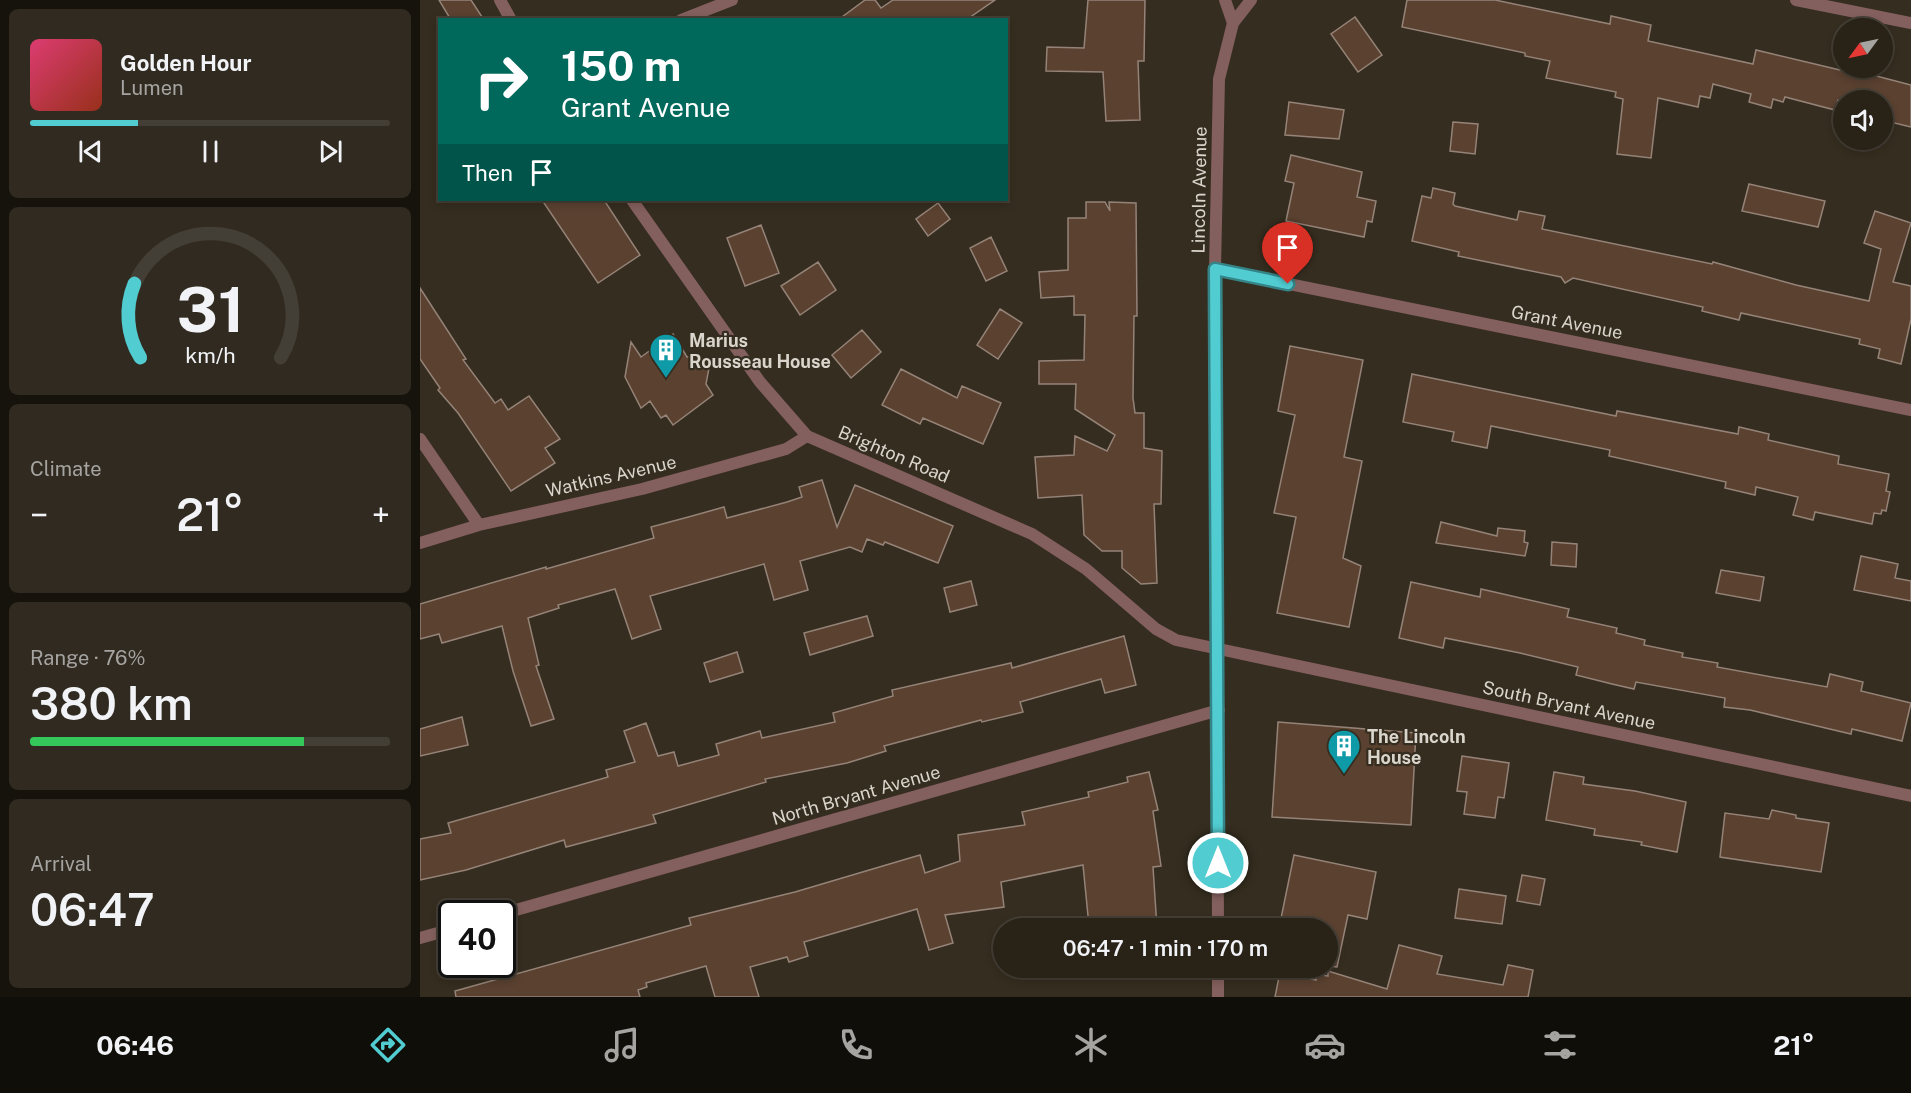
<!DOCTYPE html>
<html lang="en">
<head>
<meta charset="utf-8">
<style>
  :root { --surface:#282217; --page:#302a20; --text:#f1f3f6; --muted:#a5a4a1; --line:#443f36; --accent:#51ccd1 }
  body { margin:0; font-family:"Public Sans",sans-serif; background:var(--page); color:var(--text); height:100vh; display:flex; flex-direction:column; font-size:22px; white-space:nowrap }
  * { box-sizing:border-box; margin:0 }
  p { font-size:20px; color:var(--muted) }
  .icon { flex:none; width:33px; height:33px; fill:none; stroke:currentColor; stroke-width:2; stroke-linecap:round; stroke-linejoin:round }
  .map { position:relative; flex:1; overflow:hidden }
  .details { display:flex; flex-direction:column; gap:9px; padding:9px; background:#16130d; width:420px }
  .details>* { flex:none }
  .hud { position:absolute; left:18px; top:18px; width:570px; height:183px; border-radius:0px; box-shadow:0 3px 9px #0003,0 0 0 2px var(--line); background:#00695c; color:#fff; overflow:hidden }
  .needle { width:39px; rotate:237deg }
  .buttons { position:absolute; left:1413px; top:18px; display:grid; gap:12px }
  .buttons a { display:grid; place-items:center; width:60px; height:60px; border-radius:50%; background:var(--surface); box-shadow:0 3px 9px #0003,0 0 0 2px var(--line); font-size:30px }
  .speed { position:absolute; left:18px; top:900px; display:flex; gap:12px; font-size:30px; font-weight:700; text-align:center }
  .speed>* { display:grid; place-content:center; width:78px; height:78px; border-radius:50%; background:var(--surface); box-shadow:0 3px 9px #0003,0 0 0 2px var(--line); line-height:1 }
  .speed .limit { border:3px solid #111; border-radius:9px; background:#fff; color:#111 }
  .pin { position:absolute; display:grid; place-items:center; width:51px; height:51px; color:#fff; margin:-62px -26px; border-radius:50% 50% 50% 0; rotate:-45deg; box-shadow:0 0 6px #0007 }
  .pin .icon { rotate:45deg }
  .me { position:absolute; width:66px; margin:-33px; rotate:0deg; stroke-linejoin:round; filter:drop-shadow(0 0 4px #0008) }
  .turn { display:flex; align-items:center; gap:21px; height:126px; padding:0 24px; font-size:27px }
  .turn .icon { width:78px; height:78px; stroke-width:2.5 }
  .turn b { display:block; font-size:42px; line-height:51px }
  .then { display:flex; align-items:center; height:57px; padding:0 24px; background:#0003; gap:12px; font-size:22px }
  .big { font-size:45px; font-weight:600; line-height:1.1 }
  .details .card { flex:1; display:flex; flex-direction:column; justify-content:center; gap:9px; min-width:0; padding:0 21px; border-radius:9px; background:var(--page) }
  .details .dial { align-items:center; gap:0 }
  .dial svg { height:156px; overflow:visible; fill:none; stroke:var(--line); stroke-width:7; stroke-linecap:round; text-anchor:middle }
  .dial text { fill:var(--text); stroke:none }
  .song { display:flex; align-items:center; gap:18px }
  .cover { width:72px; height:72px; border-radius:9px; background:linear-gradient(135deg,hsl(340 70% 55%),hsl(10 70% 35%)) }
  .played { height:6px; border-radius:3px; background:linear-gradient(90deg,var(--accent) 30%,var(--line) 30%) }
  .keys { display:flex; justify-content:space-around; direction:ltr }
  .heat { display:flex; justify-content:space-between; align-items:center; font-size:33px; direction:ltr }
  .charge { height:9px; border-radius:4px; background:linear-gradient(90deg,#34c759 76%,var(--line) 0) }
  .trip { position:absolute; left:573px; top:918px; width:345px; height:60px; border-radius:30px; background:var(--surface); box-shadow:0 3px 9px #0003,0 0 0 2px var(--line); font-weight:600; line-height:60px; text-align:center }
  .dock { display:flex; height:96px; justify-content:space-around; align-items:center; background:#100e09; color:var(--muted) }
  .dock .icon { width:42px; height:42px }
  .dock .current { color:var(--accent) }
  .dock b { font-size:27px; color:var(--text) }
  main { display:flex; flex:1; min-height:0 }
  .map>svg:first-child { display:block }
  .building { fill:#5a4130; stroke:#958378; stroke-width:1.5 }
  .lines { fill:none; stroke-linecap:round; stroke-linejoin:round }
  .minor { stroke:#835f5d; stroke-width:12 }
  .tertiary { stroke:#835f5d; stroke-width:12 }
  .route-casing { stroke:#358588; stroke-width:15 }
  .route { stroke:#51ccd1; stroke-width:10 }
  .labels { text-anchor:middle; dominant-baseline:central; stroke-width:4.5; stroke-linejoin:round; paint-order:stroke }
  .street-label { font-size:18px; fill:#dad5cc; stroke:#352d1f }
  .poi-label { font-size:18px; font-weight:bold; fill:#dad5cc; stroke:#352d1f; text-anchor:start }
</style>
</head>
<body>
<main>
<section class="details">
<div class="card">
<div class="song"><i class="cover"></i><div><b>Golden Hour</b><p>Lumen</p></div></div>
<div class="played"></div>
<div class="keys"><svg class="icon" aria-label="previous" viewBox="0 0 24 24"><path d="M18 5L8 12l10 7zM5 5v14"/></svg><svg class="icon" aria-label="pause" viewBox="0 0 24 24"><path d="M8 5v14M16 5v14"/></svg><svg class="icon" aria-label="next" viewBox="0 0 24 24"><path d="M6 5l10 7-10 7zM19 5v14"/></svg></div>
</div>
<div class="card dial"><svg viewBox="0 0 100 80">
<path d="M14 69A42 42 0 1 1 86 69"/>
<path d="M14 69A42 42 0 0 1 11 31" stroke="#51ccd1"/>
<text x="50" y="56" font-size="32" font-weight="700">31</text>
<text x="50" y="72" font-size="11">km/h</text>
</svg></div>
<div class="card"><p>Climate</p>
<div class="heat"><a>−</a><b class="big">21°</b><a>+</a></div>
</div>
<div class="card"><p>Range · 76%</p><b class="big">380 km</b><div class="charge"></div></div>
<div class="card"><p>Arrival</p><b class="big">06:47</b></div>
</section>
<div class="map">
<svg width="1491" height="997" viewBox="0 0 1491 997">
  <rect width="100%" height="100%" fill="#352d1f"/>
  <path class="building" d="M19 0H51L64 20H31Z
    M445 0H455L461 8 473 0H575L546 20H418Z
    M668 0H725L724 61H718L720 120 686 121 683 72 626 71 627 47 664 48Z
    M987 0H1075L1190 24 1191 16 1231 25 1228 41 1333 64 1336 50 1441 75V72L1491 85V127L1462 120V100H1418L1415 110 1365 97 1363 102 1353 99 1351 108 1329 102 1331 94 1293 84 1290 98 1280 96 1278 107 1238 98 1231 158 1197 154 1203 99 1195 97 1196 92 1126 78 1130 61 1105 56V53L982 27Z
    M935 17 962 55 938 72 911 34Z
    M869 102 924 110 919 139 865 135Z
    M1033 122 1058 124 1055 154 1030 151Z
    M871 155 942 172 937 197 956 201 952 222 947 221 944 237 866 221 874 183 865 181Z
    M1329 184 1405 201 1398 227 1322 211Z
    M1013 188 1035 193 1033 204 1035 206 1097 220 1099 211 1125 216 1122 229 1292 264 1293 262 1376 285 1449 301 1461 249 1444 243 1455 211 1491 223 1473 282 1491 286V319L1481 364 1458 358 1460 349 1439 344 1440 339 1321 313 1319 320 1282 311 1283 307 1153 278 1145 283 1141 277 1038 256 1039 252 992 241 1002 196 1011 198Z
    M122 200H184L220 255 178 283Z
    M666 202H685L690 211 689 202 716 203 717 316H714L713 398 715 413H724V448L742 451 741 504H734L737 583 721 584 702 568V551H682L664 535 662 495 618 498 615 457 654 455 655 436 687 451 695 435 655 409 656 384H619V361L664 360 665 315H654V296L621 298 619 272 648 270V218H666Z
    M518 203 530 219 508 236 496 219Z
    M341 225 359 273 325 286 307 238Z
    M571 237 587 271 566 281 550 248Z
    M398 262 416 290 380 315 361 286Z
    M0 288 46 359 43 360 75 403 81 399 88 410 109 396 140 439 125 448 135 463 91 491 38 413 18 390 20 388 0 359Z
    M580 309 602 323 578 359 557 345Z
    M442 330 461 352 431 378 412 355Z
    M253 334 267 357H278L286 363 289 368 286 384 293 395 253 425 246 415 241 418 230 401 221 408 205 377 211 342 221 357Z
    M870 346 943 360 924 457 942 461 923 558 941 566 929 627 857 613 876 517 854 513 875 415 858 411Z
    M481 369 537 398 542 386 581 403 563 444 503 418 500 424 462 405Z
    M992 374 1196 416 1197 411 1318 434 1319 427 1349 434 1348 440 1419 456 1418 464 1469 474 1466 491 1470 492 1466 511 1462 510 1461 514 1454 513 1452 524 1395 512 1393 520 1373 515 1378 497 1336 487 1335 495 1305 488 1306 482 1189 456 1190 450 1071 426 1067 448 1032 441 1034 432 983 422Z
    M402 480 417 527 435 485 533 526 518 563 465 542 463 545 447 539 442 552 430 547 380 561 388 590 354 600 344 564 230 596 241 629 212 639 195 589 138 605 139 608 108 618 119 665 116 666 134 719 111 726 93 671 82 626 22 643 19 634 0 639V604L126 567V569L234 538 231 527 272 516 304 507 307 518 367 502 382 497 379 487Z
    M1021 522 1077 536 1078 528 1105 531 1104 542 1108 543 1105 556 1016 543Z
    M1132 542 1157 544 1156 567 1131 565Z
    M1441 556 1478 564 1475 578 1491 581V601L1434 590Z
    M1301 570 1344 577 1340 601 1296 593Z
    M551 581 557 605 530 612 524 588Z
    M991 582 1060 597 1061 589 1149 609 1147 617 1197 628 1196 633 1225 640 1224 645 1263 653 1262 657 1298 663 1297 667 1407 687 1410 674 1443 682 1441 691 1491 703 1482 741 1432 729 1431 734 1330 710 1304 707 1305 698 1216 682 1214 689 1192 684 1156 675 1158 667 1100 653 1025 638 1023 648 979 638Z
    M447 616 453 636 390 655 384 633Z
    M704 636 716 685 685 693 681 679 600 702 603 712 562 722 561 720 464 746 466 751 427 763 345 779 346 782 233 815 236 823 146 847 144 840 46 870 0 880V839L31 833 28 823 188 777 186 770 215 762 204 731 226 723 238 756 254 752 258 766 299 755 296 744 340 731 342 738 415 722 413 713 473 696 472 690 591 663 592 668Z
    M317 652 323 672 290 682 284 663Z
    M42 717 48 745 0 756V729Z
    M858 722 996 733 991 825 852 817Z
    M1042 756 1089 763 1084 798 1078 797 1075 818 1044 814 1047 792 1037 791Z
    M729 772 738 810 733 811 741 866 733 867 737 928 669 926 663 865 581 882 584 907 525 915 533 943 509 950 497 909 384 942 388 956 369 962 367 957 330 967 339 997H295L286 966 226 983 227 987 218 990 220 997H36L35 991 271 925 269 918 375 892 500 855 505 873 540 861 538 835 605 825 602 812 669 797 668 792 708 782 707 777Z
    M1134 772 1164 777 1163 784 1215 791 1266 802 1257 852 1221 845 1222 842 1174 835 1175 829 1126 820Z
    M1352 810 1376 815V818L1409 823 1401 872 1300 857 1305 813 1349 819Z
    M874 855 956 872 947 919 928 915 917 967 908 966V928H859Z
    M1102 875 1125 879 1120 905 1097 901Z
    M1039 889 1086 896 1082 924 1035 918Z
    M979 945 1022 956 1017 974 1083 985 1088 965 1113 970 1108 997H855L860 972 896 980 897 974 908 976V971L967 989Z"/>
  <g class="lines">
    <path class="minor" d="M805 0 813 23
      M1376 0 1491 23
      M261 20 312 0
      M795 269 1491 410
      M0 439 59 525
      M0 543 59 525 222 489 366 449 387 436
      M799 649 1491 796
      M82 914 799 710
      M0 938 32 929"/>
    <path class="tertiary" d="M80 0 91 20
      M212 200 340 382 387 436 612 534 666 569 736 629 756 640 799 649
      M798 928 795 269 799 79 813 23 831 0
      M798 997V968"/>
  </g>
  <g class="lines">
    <g class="route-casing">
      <path id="route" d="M798 863 795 269 868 284"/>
    </g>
    <use href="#route" class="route"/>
  </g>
  <defs>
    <g id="building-pin" transform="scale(1.725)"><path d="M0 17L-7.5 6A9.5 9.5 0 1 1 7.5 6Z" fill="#0f9aa8" stroke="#352d1f"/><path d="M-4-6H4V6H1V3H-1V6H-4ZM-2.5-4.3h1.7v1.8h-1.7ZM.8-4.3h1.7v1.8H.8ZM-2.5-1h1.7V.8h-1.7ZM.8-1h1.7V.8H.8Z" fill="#fff"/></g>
  </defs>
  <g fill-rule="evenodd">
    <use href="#building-pin" x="246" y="350"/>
    <use href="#building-pin" x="924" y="746"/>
  </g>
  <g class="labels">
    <g class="street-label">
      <text transform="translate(779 190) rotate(-89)">Lincoln Avenue</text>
      <text transform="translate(1147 322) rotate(11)">Grant Avenue</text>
      <text transform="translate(474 454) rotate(23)">Brighton Road</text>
      <text transform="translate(191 476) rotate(-13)">Watkins Avenue</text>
      <text transform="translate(1149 705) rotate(12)">South Bryant Avenue</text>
      <text transform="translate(436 795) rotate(-16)">North Bryant Avenue</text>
    </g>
    <g class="poi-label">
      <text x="269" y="340">Marius<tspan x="269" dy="21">Rousseau House</tspan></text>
      <text x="947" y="736">The Lincoln<tspan x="947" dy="21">House</tspan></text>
    </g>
  </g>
</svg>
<div class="buttons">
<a><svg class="needle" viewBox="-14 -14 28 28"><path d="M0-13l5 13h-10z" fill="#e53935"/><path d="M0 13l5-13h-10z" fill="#a5a4a1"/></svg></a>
<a><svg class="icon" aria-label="sound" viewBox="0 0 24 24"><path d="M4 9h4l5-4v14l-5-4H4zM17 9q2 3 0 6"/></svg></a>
</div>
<div class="speed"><div class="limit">40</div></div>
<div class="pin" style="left:868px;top:284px;background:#d93025"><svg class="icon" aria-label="arrive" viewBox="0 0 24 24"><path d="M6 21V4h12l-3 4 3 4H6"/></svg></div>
<svg class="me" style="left:798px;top:863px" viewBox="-20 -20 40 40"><circle r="17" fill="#51ccd1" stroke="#fff" stroke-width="3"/><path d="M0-11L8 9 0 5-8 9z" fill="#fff"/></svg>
<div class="trip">06:47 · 1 min · 170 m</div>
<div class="hud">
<div class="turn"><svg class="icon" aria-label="right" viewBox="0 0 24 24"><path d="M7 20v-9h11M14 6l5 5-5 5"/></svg><div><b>150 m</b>Grant Avenue</div></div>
<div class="then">Then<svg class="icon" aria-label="arrive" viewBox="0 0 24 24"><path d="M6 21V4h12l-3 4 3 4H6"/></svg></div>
</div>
</div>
</main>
<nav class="dock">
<b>06:46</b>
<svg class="icon current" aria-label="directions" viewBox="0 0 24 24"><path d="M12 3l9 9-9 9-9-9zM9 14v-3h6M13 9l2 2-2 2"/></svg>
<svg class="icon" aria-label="music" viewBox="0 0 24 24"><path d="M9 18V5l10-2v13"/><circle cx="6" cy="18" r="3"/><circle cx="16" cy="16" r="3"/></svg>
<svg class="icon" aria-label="phone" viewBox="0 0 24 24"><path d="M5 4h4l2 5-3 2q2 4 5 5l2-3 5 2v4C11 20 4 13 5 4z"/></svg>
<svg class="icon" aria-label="climate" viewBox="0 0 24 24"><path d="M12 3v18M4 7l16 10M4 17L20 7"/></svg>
<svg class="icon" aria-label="car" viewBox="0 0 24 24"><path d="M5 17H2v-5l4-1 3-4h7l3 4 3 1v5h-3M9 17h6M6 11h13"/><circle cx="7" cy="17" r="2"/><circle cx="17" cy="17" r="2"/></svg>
<svg class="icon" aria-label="filters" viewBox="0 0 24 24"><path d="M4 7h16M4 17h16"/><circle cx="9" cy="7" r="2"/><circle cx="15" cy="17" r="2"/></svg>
<b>21°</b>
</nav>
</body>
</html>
